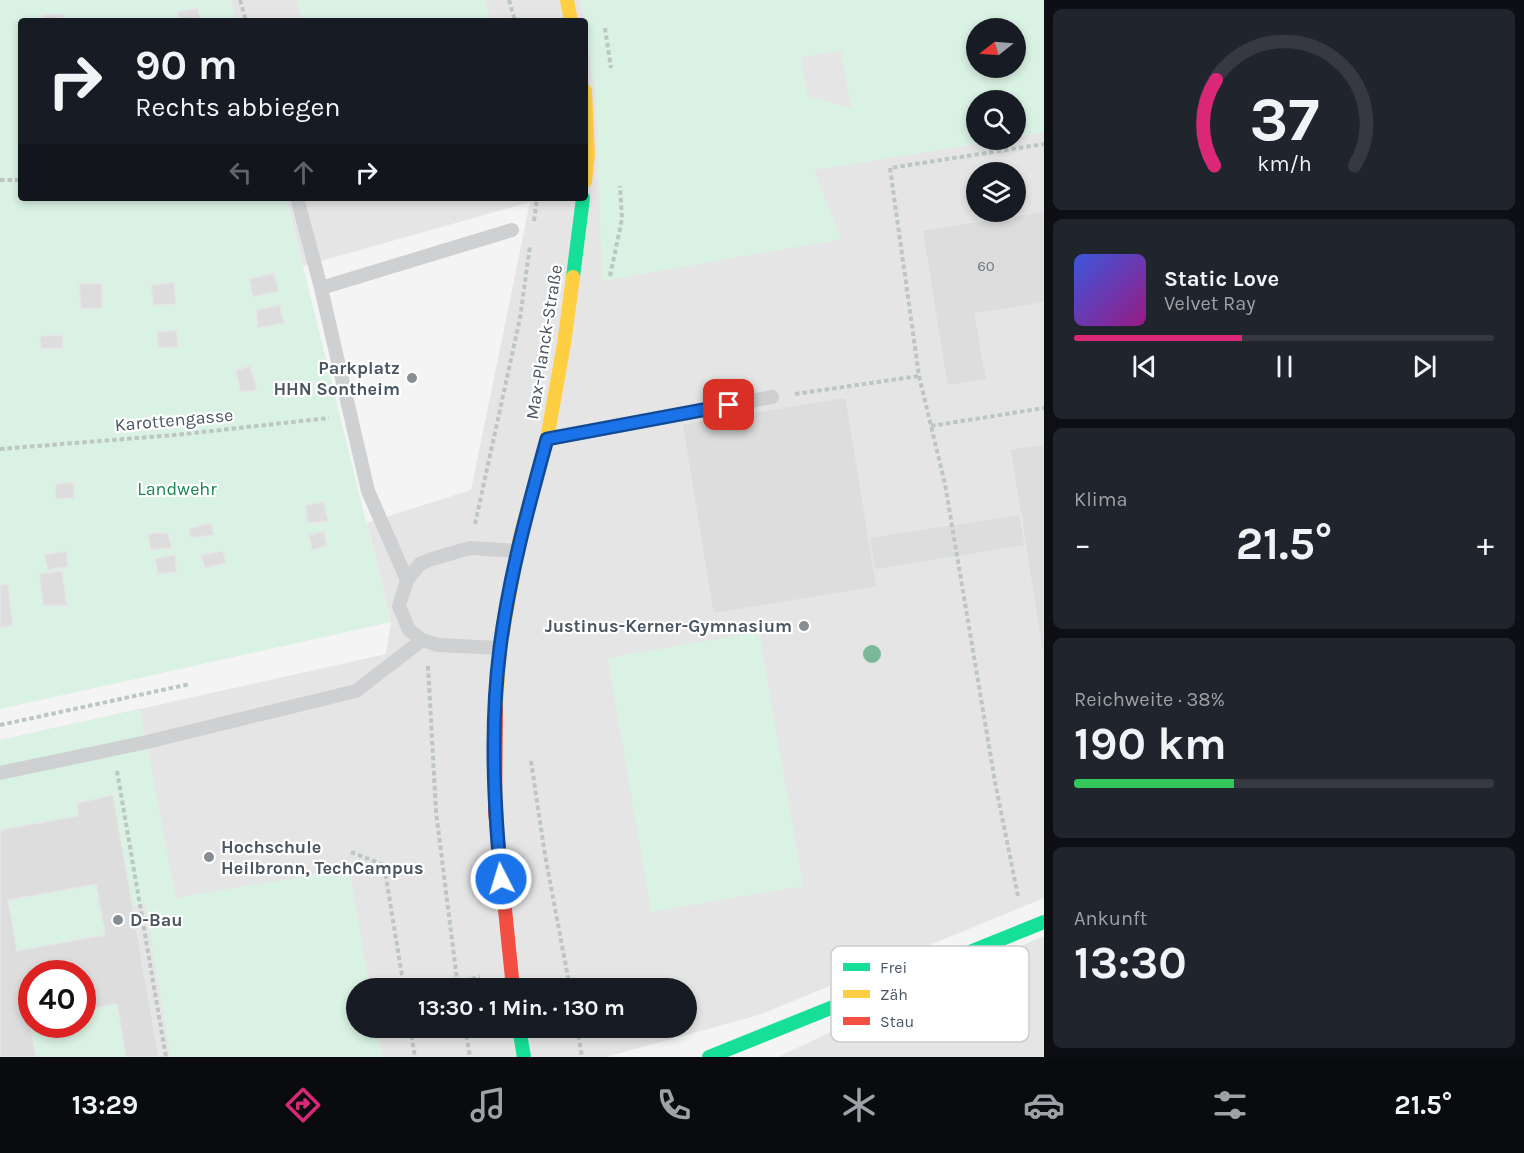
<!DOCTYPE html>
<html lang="de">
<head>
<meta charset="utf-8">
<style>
  :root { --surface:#171b24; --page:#20242c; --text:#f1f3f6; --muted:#9ea1a6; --line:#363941; --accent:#db2777 }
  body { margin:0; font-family:Karla,sans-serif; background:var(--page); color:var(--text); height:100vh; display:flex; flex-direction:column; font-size:22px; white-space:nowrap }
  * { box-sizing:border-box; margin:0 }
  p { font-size:20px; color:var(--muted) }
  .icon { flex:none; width:33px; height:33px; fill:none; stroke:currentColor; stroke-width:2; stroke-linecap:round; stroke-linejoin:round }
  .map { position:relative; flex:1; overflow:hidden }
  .side { display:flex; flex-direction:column; gap:9px; padding:9px; background:#0d0f14; width:480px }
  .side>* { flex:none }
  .hud { position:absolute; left:18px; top:18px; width:570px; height:183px; border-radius:6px; box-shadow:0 3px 9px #0003; background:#171b24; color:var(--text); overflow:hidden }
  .needle { width:39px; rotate:253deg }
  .tools { position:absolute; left:966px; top:18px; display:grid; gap:12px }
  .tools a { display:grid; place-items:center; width:60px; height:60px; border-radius:50%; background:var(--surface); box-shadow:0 3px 9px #0003; font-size:30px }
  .speed { position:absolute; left:18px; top:960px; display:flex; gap:12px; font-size:30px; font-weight:700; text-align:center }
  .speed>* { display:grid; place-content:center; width:78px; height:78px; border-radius:50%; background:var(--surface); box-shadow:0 3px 9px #0003; line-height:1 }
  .speed .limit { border:9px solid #d22; background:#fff; color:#111 }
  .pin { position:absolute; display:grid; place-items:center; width:51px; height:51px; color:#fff; margin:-26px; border-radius:12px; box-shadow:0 3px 9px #0006 }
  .me { position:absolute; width:66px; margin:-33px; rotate:355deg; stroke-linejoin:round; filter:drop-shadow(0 0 4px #0008) }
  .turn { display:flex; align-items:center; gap:21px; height:126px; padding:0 18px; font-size:27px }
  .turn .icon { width:78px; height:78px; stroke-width:2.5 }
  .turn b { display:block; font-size:42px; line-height:51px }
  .lanes { display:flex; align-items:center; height:57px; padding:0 18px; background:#0003; justify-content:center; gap:30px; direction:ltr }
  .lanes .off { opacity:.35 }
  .big { font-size:45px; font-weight:700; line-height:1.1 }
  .side .tile { flex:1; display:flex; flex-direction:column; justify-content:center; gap:9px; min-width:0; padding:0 21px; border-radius:9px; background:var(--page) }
  .side .dial { align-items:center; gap:0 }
  .dial svg { height:156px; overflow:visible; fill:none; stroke:var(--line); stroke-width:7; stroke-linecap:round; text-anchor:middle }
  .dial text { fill:var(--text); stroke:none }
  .song { display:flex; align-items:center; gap:18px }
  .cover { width:72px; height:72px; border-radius:9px; background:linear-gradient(135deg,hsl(230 70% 55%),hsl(310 70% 35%)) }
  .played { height:6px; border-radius:3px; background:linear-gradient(90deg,var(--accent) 40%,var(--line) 40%) }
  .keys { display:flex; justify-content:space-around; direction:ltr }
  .heat { display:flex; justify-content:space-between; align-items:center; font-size:33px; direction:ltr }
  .charge { height:9px; border-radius:4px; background:linear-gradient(90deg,#34c759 38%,var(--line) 0) }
  .trip { position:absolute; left:346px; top:978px; width:351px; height:60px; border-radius:30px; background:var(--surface); box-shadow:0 3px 9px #0003; font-weight:700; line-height:60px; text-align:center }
  .tabs { display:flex; height:96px; justify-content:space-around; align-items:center; background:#090b0e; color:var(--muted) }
  .tabs .icon { width:42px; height:42px }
  .tabs .current { color:var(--accent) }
  .tabs b { font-size:27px; color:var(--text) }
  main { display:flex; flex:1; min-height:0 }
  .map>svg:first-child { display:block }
  .education { fill:#e6e5e6; fill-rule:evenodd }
  .green { fill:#d9f2e3; fill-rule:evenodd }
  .building { fill:#ddddde; stroke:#e5e6e7; stroke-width:1.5; fill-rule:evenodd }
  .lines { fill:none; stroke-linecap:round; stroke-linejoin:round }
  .path { stroke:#bcc7c4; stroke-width:4; stroke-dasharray:4.5 3; stroke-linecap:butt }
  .lane { stroke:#ced0d2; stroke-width:14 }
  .fast { stroke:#16e098; stroke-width:14 }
  .slow { stroke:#ffcf43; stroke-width:14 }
  .jam { stroke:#f24e42; stroke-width:14 }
  .tree { fill:#7ab899 }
  .route-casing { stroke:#114b97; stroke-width:15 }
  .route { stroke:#1a73e8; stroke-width:10 }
  .poi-dot { fill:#868d94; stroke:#fff; stroke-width:2 }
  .labels { text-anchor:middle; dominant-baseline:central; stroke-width:4.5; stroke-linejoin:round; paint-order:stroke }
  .number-label { font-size:15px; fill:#707881 }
  .street-label { font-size:18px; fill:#4a5661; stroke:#fff }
  .poi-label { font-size:18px; font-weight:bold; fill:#4a5661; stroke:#fff; text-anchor:end }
  .park-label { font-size:18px; fill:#17864f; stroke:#fff }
  .key { fill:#fff; stroke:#c9ccd0; stroke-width:1.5 }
  .key-label { font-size:16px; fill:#4a5661 }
</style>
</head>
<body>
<main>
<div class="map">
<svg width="1044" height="1057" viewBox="0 0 1044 1057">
  <rect width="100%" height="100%" fill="#f4f4f4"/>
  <path class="education" d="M231 0H1044V898L759 1015 606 1057H0V740L386 654 391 622 367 523 471 490 530 202 303 266 286 198H585V21H237ZM976 28H1016V68H976ZM976 100H1016V140H976ZM976 172H1016V212H976ZM32 974H82V1024H32ZM357 988H687V1028H357Z
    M1044 936V1057H778L946 978Z"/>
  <path class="green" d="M0 0H231L237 21H21V198H286L391 622 0 709Z
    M297 0H485L490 21H302Z
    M579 0H1044V133L1016 137V100H976V140H1003L814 170 841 239 602 281 596 97 585 33V21ZM976 28H1016V68H976ZM841 51 851 107 850 108 807 96 801 57Z
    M759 632 803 886 651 912 608 658Z
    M140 709 176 898 349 869 370 988H357V1028H377L382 1057H171L145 904 132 906 113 796 77 803 78 816 0 830V740Z
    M96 884 105 935 17 951 8 900Z
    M117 1004 127 1057H36L29 1020 31 1019 32 1024H82L83 1010Z"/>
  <path class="building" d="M198 8 201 21H179L177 12Z
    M64 14 63 21H42L43 15Z
    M1044 211V303L975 314 987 380 947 386 922 230Z
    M274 273 279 291 253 297 249 279Z
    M174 282 176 304 153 305 151 285Z
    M102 283V308L81 309 79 284Z
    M280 305 284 323 258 328 256 310Z
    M177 330 178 347 158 348 157 332Z
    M63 335V348L41 349 40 336Z
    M250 366 257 390 240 392 236 370Z
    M846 397 877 587 713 614 682 424Z
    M1044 444V664L1010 449Z
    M74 482V498L55 499 56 484Z
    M324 502 328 521 308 523 305 505Z
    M1021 514 1025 546 874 570 869 537Z
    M211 523 214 535 191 538 189 529Z
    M324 531 327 546 312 550 309 535Z
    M148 533H168L172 548 151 550Z
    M66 551 68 567 48 570 44 555Z
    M223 551 226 563 205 568 201 555Z
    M175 555 177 572 158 574 155 559Z
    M62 571 67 606 43 605 39 574Z
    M8 584 13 625 0 628V585Z
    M113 795 159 1057H126L117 1004 82 1010V974H32V1019H29L36 1057H0V830L78 816 77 803ZM96 884 105 935 17 951 8 900Z"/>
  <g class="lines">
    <path class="path" d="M240 0 246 21
      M509 0 515 21
      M605 28 611 68
      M0 180H21
      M534 221 537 198
      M610 276 622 219 620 186
      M795 394 919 376
      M931 426 1044 408
      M0 449 175 435 329 418
      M475 524 520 318 530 246
      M428 666 436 811 458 988
      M0 725 190 684
      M531 761 545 855 570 988
      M117 771 166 1057
      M351 852 384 865 404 988
      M1018 896 995 782 945 484 919 376 890 168 1044 144
      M457 982 480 977
      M410 1028 415 1057
      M465 1028 470 1057
      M577 1028 582 1057"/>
    <path class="lane" d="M297 198 321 288 368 491 407 580
      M321 288 512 230
      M547 439 772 397
      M500 648 438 645 422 640 409 630 399 606 407 580 420 564 432 559 470 548 517 551
      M0 773 147 742 356 691 422 640"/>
    <path class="fast" d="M573 277 583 198
      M519 1028 524 1057
      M709 1057 1044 922"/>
    <path class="slow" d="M567 0 571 21
      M585 91 588 155 585 181
      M496 708 500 648 520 537 547 439 564 344 573 277"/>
    <path class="jam" d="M496 708 495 811 513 988"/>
  </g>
  <circle class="tree" cx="872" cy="654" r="9"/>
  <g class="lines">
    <g class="route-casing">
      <path id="route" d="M501 879C494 803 490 725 500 648 509 577 528 508 547 439L729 405"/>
    </g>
    <use href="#route" class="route"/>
  </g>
  <g class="poi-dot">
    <circle cx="412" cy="378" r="6"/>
    <circle cx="804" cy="626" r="6"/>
    <circle cx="209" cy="857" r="6"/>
    <circle cx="118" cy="920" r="6"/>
  </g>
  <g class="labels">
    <g class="number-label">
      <text x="986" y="266">60</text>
    </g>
    <g class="street-label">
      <text transform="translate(544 342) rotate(-81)">Max-Planck-Straße</text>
      <text transform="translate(174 420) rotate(-5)">Karottengasse</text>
    </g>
    <g class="poi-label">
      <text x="400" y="368">Parkplatz<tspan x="400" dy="21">HHN Sontheim</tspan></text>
      <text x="792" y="626">Justinus-Kerner-Gymnasium</text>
      <text x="221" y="847" text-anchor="start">Hochschule<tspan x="221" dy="21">Heilbronn, TechCampus</tspan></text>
      <text x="130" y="920" text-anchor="start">D-Bau</text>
    </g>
    <g class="park-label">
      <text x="177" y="489">Landwehr</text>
    </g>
  </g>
  <rect x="831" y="946" width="198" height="96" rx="9" class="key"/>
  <rect x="843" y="963" width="27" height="8" fill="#16e098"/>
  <rect x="843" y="990" width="27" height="8" fill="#ffcf43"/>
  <rect x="843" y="1017" width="27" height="8" fill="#f24e42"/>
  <g class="key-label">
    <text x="880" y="973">Frei</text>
    <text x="880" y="1000">Zäh</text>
    <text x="880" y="1027">Stau</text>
  </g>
</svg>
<div class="tools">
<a><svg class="needle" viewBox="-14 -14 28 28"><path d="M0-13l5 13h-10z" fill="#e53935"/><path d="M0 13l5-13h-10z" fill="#9ea1a6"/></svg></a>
<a><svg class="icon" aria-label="search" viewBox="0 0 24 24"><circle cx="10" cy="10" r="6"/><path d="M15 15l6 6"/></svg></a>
<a><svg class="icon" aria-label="layers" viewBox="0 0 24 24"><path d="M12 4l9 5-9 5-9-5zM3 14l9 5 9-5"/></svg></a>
</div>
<div class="speed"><div class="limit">40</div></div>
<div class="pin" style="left:729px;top:405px;background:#d93025"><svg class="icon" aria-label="arrive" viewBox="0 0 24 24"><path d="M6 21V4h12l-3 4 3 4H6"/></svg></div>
<svg class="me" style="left:501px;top:879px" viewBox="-20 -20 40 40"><circle r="17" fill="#1a73e8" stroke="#fff" stroke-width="3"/><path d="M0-11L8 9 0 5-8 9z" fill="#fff"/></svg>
<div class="trip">13:30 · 1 Min. · 130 m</div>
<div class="hud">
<div class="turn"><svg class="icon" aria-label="right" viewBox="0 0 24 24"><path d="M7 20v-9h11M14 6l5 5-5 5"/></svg><div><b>90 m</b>Rechts abbiegen</div></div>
<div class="lanes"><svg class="icon off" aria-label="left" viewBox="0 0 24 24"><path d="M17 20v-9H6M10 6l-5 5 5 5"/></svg><svg class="icon off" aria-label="ahead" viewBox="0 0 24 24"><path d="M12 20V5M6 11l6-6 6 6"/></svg><svg class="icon" aria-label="right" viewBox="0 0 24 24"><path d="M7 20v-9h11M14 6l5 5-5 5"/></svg></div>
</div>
</div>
<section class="side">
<div class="tile dial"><svg viewBox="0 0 100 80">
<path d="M14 69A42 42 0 1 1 86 69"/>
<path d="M14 69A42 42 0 0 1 15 25" stroke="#db2777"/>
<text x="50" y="56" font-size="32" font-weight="700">37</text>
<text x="50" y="72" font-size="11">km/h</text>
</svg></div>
<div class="tile">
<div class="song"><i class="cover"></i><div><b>Static Love</b><p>Velvet Ray</p></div></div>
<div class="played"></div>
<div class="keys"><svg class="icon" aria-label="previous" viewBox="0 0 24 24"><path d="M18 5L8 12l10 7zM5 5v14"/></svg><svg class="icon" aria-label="pause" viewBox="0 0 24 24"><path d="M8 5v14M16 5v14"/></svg><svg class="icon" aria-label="next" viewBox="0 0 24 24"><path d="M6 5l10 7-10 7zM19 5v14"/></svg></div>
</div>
<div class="tile"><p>Klima</p>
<div class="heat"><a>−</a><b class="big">21.5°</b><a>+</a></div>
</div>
<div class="tile"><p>Reichweite · 38%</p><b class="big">190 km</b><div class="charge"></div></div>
<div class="tile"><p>Ankunft</p><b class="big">13:30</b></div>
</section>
</main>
<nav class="tabs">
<b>13:29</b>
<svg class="icon current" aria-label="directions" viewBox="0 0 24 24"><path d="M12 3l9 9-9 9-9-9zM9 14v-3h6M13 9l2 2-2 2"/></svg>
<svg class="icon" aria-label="music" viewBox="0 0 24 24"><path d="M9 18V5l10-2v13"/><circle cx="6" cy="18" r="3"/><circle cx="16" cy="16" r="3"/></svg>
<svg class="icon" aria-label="phone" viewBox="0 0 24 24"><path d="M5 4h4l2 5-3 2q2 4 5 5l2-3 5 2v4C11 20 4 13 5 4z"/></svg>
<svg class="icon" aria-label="climate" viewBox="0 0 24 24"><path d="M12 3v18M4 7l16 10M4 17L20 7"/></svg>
<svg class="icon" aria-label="car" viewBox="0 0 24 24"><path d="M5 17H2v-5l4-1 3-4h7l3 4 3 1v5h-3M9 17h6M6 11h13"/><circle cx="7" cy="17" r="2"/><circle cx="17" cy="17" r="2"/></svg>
<svg class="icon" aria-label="filters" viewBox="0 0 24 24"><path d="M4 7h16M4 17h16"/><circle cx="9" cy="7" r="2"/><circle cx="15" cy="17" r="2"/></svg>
<b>21.5°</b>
</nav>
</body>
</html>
